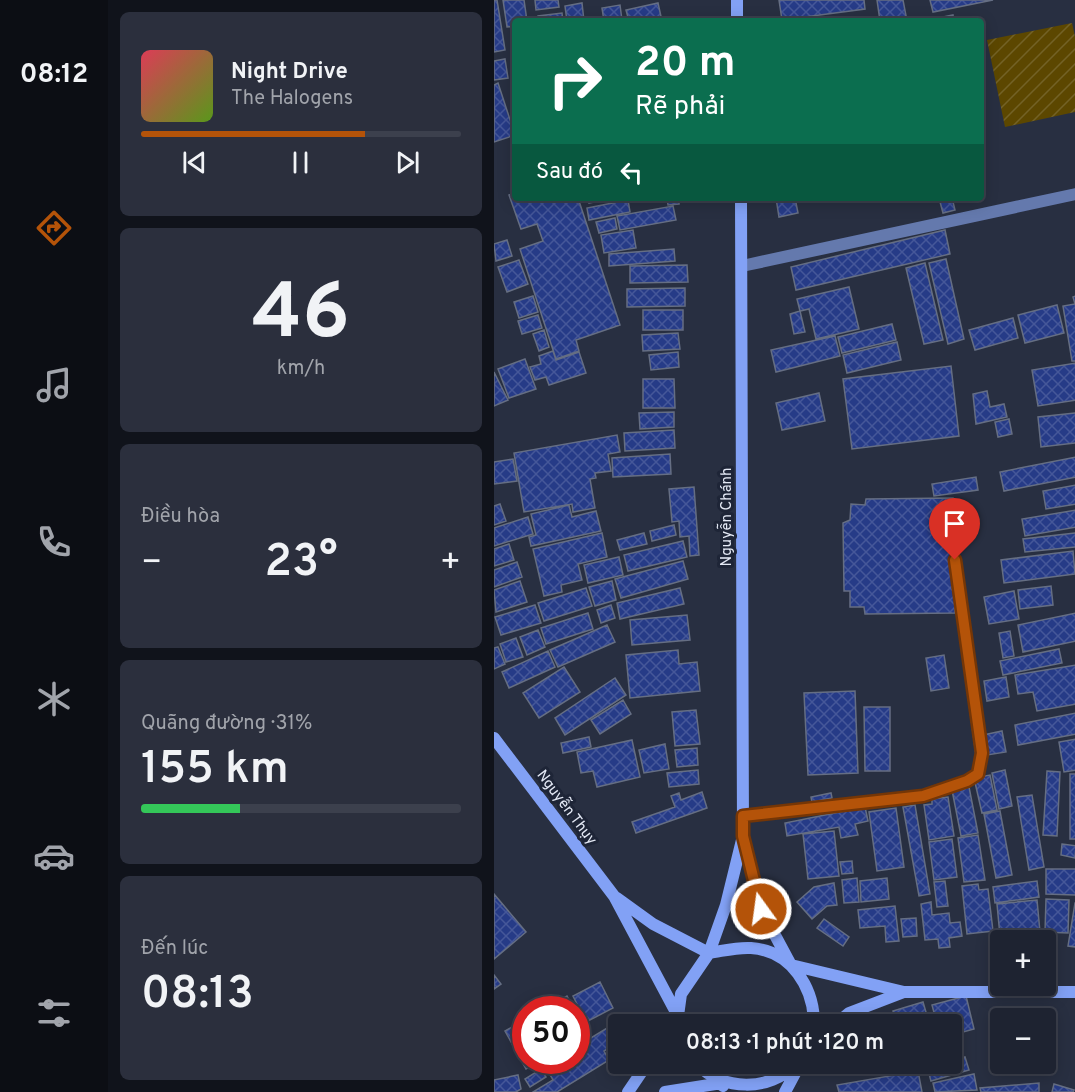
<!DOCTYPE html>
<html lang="vi">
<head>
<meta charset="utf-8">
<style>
  :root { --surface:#1e2331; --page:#2b2f3d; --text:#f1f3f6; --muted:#a1a4ab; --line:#3c404d; --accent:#b45309 }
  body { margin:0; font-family:Overpass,sans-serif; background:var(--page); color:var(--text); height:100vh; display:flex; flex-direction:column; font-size:22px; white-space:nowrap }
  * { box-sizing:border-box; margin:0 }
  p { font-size:20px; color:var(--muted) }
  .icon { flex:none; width:33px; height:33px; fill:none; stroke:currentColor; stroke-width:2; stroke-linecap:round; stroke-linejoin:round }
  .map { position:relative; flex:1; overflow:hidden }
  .side { display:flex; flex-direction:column; gap:12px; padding:12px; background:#10131b; width:386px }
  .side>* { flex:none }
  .top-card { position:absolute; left:18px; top:18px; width:472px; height:183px; border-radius:6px; box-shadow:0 3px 15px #0003,0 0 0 2px var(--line); background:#0b6e4f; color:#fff; overflow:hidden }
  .buttons { position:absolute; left:496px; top:930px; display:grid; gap:12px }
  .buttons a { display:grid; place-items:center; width:66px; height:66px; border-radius:6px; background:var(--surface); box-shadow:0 3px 15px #0003,0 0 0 2px var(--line); font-size:30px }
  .speed { position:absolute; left:18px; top:996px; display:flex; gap:12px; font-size:30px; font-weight:700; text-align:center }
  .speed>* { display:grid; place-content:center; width:78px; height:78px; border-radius:50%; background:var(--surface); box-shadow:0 3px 15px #0003,0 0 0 2px var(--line); line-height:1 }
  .speed .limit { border:9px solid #d22; background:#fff; color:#111 }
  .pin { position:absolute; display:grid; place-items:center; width:51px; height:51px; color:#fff; margin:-62px -26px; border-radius:50% 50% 50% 0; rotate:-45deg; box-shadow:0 0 6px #0007 }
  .pin .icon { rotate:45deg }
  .me { position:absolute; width:66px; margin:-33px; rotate:346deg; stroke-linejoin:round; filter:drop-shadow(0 0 4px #0008) }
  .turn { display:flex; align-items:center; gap:21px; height:126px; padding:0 24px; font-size:27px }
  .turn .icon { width:78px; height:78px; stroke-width:2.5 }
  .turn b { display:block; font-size:42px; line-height:51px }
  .then { display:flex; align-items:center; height:57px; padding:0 24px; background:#0003; gap:12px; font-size:22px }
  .big { font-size:45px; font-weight:600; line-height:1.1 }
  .side .widget { flex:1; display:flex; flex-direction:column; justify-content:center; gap:9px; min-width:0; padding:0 21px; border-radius:9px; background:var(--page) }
  .side .dial { align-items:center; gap:0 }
  .dial b { font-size:78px; line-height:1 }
  .song { display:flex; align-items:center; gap:18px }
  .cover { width:72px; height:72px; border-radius:9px; background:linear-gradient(135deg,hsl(350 70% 55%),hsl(90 70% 35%)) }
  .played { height:6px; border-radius:3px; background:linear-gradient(90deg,var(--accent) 70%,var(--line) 70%) }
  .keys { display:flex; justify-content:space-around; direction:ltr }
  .heat { display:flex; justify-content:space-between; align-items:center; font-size:33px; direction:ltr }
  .charge { height:9px; border-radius:4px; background:linear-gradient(90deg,#34c759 31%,var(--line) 0) }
  .trip { position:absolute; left:114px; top:1014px; width:354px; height:60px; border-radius:6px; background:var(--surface); box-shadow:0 3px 15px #0003,0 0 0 2px var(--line); font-weight:600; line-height:60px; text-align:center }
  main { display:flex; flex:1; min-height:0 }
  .tabs { display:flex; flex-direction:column; width:108px; justify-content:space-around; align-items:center; background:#0c0e14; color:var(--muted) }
  .tabs .icon { width:42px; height:42px }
  .tabs .current { color:var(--accent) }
  .tabs b { font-size:27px; color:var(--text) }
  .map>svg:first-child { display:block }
  .garden { fill:url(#garden-furrows) }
  .building { fill:url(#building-cross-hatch); stroke:#656e83; stroke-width:1.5 }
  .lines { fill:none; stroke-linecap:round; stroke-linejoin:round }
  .lane { stroke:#6479ad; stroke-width:12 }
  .street { stroke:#6479ad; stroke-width:12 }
  .secondary { stroke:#82a1f5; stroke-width:12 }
  .route-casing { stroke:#753606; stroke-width:15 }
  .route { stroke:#b45309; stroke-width:10 }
  .labels { text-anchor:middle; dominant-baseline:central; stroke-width:6; stroke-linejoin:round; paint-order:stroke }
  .street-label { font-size:15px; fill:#e4e9f5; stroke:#1e2537 }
</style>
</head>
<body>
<main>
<nav class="tabs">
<b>08:12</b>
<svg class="icon current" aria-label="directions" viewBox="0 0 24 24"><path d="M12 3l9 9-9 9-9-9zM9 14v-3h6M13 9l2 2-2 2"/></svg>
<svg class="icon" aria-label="music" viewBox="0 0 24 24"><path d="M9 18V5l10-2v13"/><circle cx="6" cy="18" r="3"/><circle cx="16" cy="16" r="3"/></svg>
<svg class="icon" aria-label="phone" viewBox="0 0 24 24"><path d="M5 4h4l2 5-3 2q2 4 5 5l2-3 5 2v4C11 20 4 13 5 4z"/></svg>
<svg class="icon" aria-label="climate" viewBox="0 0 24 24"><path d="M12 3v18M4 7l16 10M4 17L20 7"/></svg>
<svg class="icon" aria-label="car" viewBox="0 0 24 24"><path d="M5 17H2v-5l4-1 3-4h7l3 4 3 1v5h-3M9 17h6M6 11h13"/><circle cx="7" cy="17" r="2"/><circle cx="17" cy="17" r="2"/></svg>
<svg class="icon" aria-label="filters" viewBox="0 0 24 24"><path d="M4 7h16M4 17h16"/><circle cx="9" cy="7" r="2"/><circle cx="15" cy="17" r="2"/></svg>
</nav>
<section class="side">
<div class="widget">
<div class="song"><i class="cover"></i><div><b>Night Drive</b><p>The Halogens</p></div></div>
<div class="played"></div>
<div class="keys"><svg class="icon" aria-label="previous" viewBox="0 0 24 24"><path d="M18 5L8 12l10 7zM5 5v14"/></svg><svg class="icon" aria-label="pause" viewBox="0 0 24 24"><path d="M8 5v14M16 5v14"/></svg><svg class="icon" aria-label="next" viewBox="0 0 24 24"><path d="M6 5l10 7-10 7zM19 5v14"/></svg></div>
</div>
<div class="widget dial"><b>46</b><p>km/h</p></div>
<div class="widget"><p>Điều hòa</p>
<div class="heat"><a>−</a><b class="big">23°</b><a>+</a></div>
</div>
<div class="widget"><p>Quãng đường · 31%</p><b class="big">155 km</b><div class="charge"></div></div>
<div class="widget"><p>Đến lúc</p><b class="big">08:13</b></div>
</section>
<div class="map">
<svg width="582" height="1092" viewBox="0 0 582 1092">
  <defs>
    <pattern id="garden-furrows" width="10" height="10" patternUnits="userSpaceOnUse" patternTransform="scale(1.5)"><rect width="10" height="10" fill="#5c4700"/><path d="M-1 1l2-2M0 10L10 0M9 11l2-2" fill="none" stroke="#736226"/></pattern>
    <pattern id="building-cross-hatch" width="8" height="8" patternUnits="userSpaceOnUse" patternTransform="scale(1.5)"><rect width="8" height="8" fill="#263b87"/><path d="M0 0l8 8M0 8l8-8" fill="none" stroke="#455799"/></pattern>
  </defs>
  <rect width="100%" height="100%" fill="#282f41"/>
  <path class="garden" d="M578 23 582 41 581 112 511 127 493 40Z"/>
  <path class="building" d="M0 0H3L11 50 0 52Z
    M9 0H30L33 21H21V26L13 27Z
    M41 0H64L65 7 42 10Z
    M285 0H370L371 9 288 20Z
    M383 0H409L413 21H386Z
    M436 0H499L439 12Z
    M88 3 90 21H73L71 6Z
    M164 3 168 21H135L132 10Z
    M126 5 128 20 110 21 108 8Z
    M68 13 69 21H44V16Z
    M459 15 460 21H430Z
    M11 59 14 78 0 80V61Z
    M4 83 21 135 0 142V85Z
    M21 193V198H84L126 325 82 340 85 351 62 359 26 249 49 241 43 224 27 229 15 195Z
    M94 198H104L105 201 95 203Z
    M173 198H185V204L174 205Z
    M282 198H301L304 213 285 217Z
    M445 198H458L461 210 449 213Z
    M134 200 136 212 95 220 93 208Z
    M179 206 182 220 126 230 123 216Z
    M121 218 123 229 105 233 102 222Z
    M139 230 142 248 110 253 107 235Z
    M451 230 456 254 302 290 297 267Z
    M13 240 18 256 2 261 0 244Z
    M180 249 181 261 115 266V254Z
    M452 259 470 339 454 344 435 263Z
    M25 260 34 284 13 292 4 267Z
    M431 263 449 340 430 344 412 268Z
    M193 265 194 282 136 283V266Z
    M355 287 365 329 322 339 315 309 306 311 303 299Z
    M191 288V306L133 307V289Z
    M39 296 44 312 25 318 20 302Z
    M582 296V361H578L569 306 581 304 579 297Z
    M563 305 570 333 531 343 524 315Z
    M149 310H189V330H149Z
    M306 311 311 332 300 334 296 314Z
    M44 315 48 328 28 334 24 321Z
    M519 318 524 338 481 350 475 330Z
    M398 324 402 340 348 353 344 337Z
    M50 330 55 347 45 351 39 334Z
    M184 333 186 349 149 351 148 335Z
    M341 336 346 356 282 372 277 350Z
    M403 342 407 360 353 373 349 355Z
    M59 351 62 360 85 352 92 373 55 385 52 377 41 380 36 367 47 364 45 356Z
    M184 352 185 367 157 370 155 355Z
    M31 359 42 389 15 398 4 369Z
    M582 363V400L544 406 538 370Z
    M457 366 465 436 358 449 349 379Z
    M0 372 14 400 0 406Z
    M149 379H180L181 408H149Z
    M493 391 496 407 510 404 513 417 482 424 479 394Z
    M325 393 331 421 288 430 282 403Z
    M180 412V427L146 429 145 413Z
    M582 413V443L547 447 544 417Z
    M515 419 518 434 504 437 501 422Z
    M180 430 181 448 131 451 130 433Z
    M123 435 126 452 114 454 117 471 101 473 102 478 96 479 101 508 79 512 78 504 30 512 20 453Z
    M176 454 177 474 119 477 118 458Z
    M582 457V477L510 491 506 472Z
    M19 459 23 481 0 484V462Z
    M482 477 484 490 440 496 438 484Z
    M582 485V504L552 509 549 491Z
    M200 487 205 555 196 556 195 536 186 537 185 521 178 522 175 489Z
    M459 498 461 613 371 614 370 607H356V591H350L349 523 356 520 357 504 371 505 372 499Z
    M6 504 12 521 0 525V506Z
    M75 505 78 517 102 511 107 531 37 546 35 537 42 535 37 514Z
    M582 510V527L531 536 528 519Z
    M34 517 39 534 0 546V528Z
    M180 525 182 535 158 541 156 531Z
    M108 533 113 557 84 564 88 580 67 585 68 592 50 596 39 549Z
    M150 533 153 544 126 550 123 540Z
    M582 533V547L531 552 529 539Z
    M189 541 193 557 134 571 130 555Z
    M15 544 20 560 0 566V549Z
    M579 551 581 574 510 583 507 560Z
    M125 557 129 575 94 583 90 565Z
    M189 561 194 579 127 598 121 579Z
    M23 562 28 577 0 587V570Z
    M26 581 33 602 2 612 0 590Z
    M118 581 122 600 101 606 95 587Z
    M557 586 559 605 526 609 524 590Z
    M92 588 98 606 50 621 44 603Z
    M186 588 190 604 126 619 123 603Z
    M520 591 525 619 495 624 490 597Z
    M41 605 47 623 7 635 1 617Z
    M117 605 121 618 107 623 103 610Z
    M94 613 99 629 52 644 47 628Z
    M582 613V641L529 652 524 625Z
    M193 615 196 640 138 645 136 620Z
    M113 625 121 642 64 667 56 650Z
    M44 630 51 647 33 655 26 637Z
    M516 631 520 656 509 658 505 633Z
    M22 638 29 657 12 662 6 644Z
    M4 647 11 664 0 669V648Z
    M565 649 568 663 509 675 506 661Z
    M184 650 185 664 203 662 206 691 136 698 132 655Z
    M54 651 61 667 15 688 8 672Z
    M450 655 455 688 437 691 432 658Z
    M582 665V704L543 711 539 692 524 694 521 675Z
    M70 667 86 692 45 718 29 693Z
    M512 677 515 697 493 701 490 681Z
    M121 678 132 695 71 735 61 718Z
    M361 691 364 773 314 775 310 693Z
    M129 700 137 714 106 734 97 720Z
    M370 707H396V771H371Z
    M202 710 206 744 181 746 178 712Z
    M582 713V734L524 745 521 725Z
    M508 731 512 752 493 755 489 735Z
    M95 737 97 747 69 753 67 743Z
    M582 739V770L570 772 565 742Z
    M138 740 146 777 103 787 99 771 87 773 83 752Z
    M171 744 175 769 150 773 145 750Z
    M203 748 204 765 183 767 181 750Z
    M204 770 205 784 175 787 173 773Z
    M511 770 518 806 505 809 498 773Z
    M553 771 566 772 563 836 549 835Z
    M576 774H582V839H576Z
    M496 775 503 810 488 813 480 778Z
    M475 787 484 833 467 836 458 790Z
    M208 792 213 808 142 833 138 822 181 807 177 796 185 793 187 800Z
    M337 793 338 798 318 802 317 797Z
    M538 795 550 867 535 870 523 797Z
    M454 797 460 836 435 840 430 805 438 804V799Z
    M421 805 436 894 425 896 409 807Z
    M371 807 374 821 361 824 364 835 347 838 345 827 293 836 291 823Z
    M402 808 410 867 383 871 375 812Z
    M506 811 518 875 502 878 490 814Z
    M340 831 345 876 314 879 309 834Z
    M484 835 491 880 470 882 464 838Z
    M458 839 463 877 440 880 435 842Z
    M568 844 582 846 581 858 567 855Z
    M358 861 359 873 348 874 346 862Z
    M552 869H582V895L552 894Z
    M363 878 365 902 350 903 348 880Z
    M393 878 395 899 367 902 366 881Z
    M451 881 454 906 443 907 440 882Z
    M543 881 545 897 501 903 499 887Z
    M340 883 343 905 333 906 318 919 303 902 320 887Z
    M484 884 485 890 494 889 499 931 473 934 468 886Z
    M0 894 32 932 0 959Z
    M552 899 575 900 574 933 551 932Z
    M543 900 546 932 506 936 503 904Z
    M437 902 438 915 455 913 456 923 466 922 468 936 455 938 456 947 445 948 444 939 431 940 427 904Z
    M581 903H582V947L574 946Z
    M401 906 405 941 392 942 391 926 366 928 364 910Z
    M422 918 423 936 409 937 407 919Z
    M330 919 355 937 349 946 323 928Z
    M0 975 7 984 0 989Z
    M106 982 119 1008 92 1022 79 996Z
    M73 996 80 1010H49Z
    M472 996 480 1029 458 1035V1024H443L438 1005Z
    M429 1002 434 1019 416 1024H403L399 1011Z
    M513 1007H542V1018H513Z
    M82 1014 94 1035 82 1041Z
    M32 1019V1060H48L32 1069 11 1031Z
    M118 1025 124 1036V1042L110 1051 115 1060 63 1092H39L59 1080 51 1066 61 1060H82V1047Z
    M502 1051H507V1064H534V1069H502Z
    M471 1057 475 1070 437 1081 433 1067 458 1064V1060Z
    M47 1069 52 1077 36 1087 31 1079Z
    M424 1071 428 1092H345L343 1085Z
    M480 1074 483 1090 441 1092 439 1083Z
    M24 1075 27 1089 22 1092H0V1080Z
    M545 1083V1092H487L486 1088Z
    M560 1084 580 1090 579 1092H558Z"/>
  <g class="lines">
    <path class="lane" d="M248 266 582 194"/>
    <path class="street" d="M249 816 429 796 473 781 484 774 487 753 461 560"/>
    <path class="secondary" d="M243 0V21
      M247 198 249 836 267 909 297 965 410 992H582
      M0 738 120 896 184 1016 178 1024
      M123 898 159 924 215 953 232 905 248 840
      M184 1016 187 994 215 953C229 951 243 947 257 948 298 951 320 988 320 1024
      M342 1024 355 1013 410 992
      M203 1064C229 1091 275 1092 302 1064
      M134 1092 153 1064
      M171 1092 228 1083 229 1086
      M291 1092 306 1064"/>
  </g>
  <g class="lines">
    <g class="route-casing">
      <path id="route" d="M267 909 249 836V816L429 796 473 781 484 774 488 753 461 560"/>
    </g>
    <use href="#route" class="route"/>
  </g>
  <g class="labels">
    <g class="street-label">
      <text transform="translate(233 517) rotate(-90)">Nguyễn Chánh</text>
      <text transform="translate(72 808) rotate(53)">Nguyễn Thụy</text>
    </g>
  </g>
</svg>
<div class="buttons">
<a>+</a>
<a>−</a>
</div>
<div class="speed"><div class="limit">50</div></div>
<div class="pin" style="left:461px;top:560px;background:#d93025"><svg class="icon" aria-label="arrive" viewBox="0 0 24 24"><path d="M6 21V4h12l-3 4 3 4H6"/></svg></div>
<svg class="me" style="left:267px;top:909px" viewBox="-20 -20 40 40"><circle r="17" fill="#b45309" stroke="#fff" stroke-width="3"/><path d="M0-11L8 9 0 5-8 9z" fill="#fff"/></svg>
<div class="trip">08:13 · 1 phút · 120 m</div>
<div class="top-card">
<div class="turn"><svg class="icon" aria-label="right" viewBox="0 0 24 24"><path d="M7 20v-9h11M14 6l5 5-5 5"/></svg><div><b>20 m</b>Rẽ phải</div></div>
<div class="then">Sau đó<svg class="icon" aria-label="left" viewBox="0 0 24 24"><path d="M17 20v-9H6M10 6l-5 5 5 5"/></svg></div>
</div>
</div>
</main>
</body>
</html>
